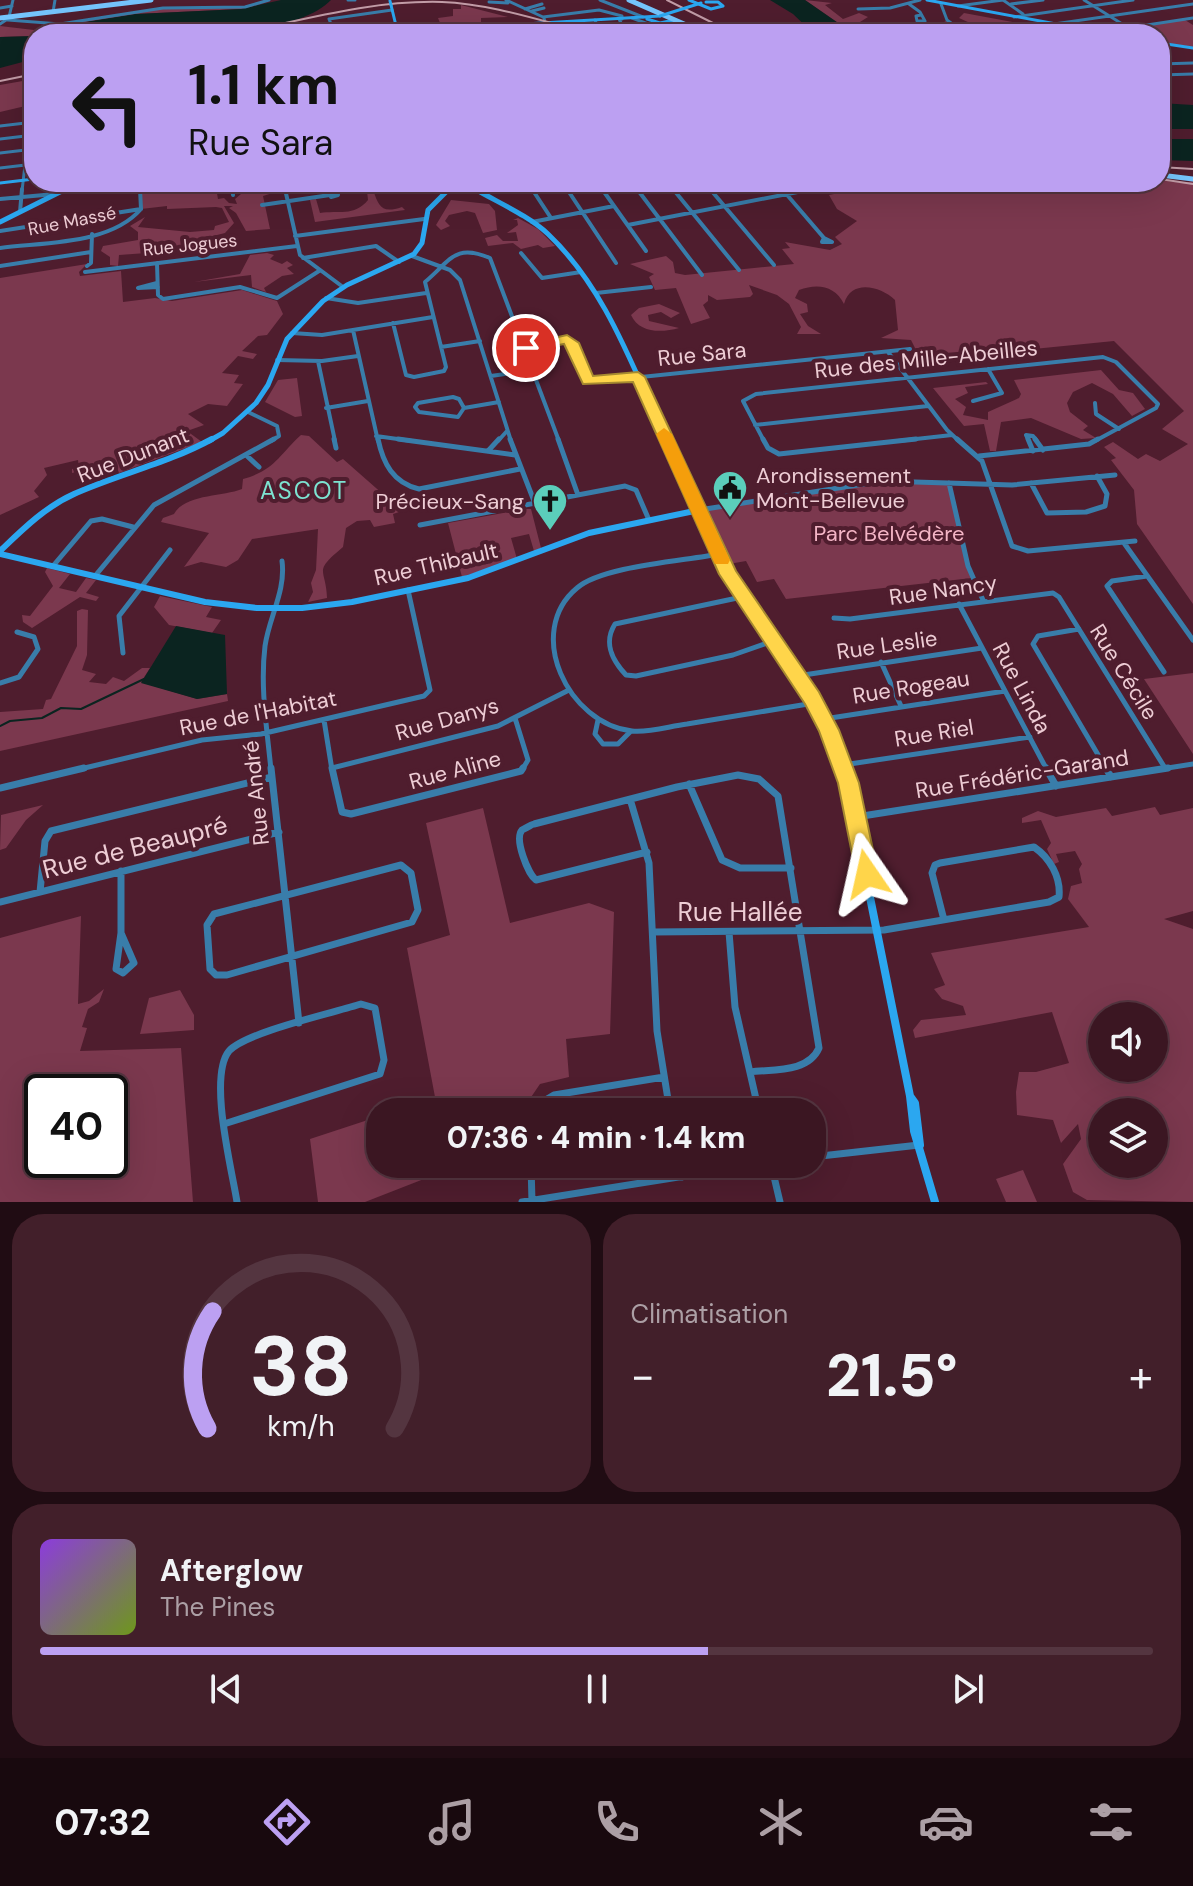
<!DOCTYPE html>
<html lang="fr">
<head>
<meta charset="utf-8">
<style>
  :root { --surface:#3b1622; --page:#421f2a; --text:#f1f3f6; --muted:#ac9fa5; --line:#543540; --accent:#bca0f2 }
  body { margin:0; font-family:"DM Sans",sans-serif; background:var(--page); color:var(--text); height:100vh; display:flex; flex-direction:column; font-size:30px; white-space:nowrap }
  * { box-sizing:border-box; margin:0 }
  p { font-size:26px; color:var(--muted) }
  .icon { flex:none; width:44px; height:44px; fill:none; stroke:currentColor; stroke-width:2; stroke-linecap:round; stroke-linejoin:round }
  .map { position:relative; height:1202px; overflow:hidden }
  .details { display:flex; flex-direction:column; gap:12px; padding:12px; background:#200c13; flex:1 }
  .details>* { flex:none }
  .top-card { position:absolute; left:24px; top:24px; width:1146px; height:168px; border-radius:32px; box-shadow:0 8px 32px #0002,0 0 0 2px var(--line); background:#bca0f2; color:#111; overflow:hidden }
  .buttons { position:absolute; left:1088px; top:1002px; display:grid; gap:16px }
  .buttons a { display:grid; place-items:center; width:80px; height:80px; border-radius:50%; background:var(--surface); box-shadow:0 8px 32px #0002,0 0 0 2px var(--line); font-size:40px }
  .speed { position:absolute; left:24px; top:1074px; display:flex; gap:16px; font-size:40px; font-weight:700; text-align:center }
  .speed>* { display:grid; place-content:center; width:104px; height:104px; border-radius:50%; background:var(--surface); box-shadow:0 8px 32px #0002,0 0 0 2px var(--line); line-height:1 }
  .speed .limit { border:4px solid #111; border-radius:12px; background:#fff; color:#111 }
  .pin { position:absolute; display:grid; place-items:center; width:68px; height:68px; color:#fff; margin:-34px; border:4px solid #fff; border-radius:50%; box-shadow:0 2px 8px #0007 }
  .me { position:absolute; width:88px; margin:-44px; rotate:349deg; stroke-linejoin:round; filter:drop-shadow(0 0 6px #0008) }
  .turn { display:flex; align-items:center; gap:28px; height:168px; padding:0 32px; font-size:36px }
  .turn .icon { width:104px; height:104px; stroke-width:2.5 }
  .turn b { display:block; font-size:56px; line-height:68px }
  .big { font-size:60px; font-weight:800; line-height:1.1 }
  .details .card { flex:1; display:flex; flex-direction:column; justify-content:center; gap:12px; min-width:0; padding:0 28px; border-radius:32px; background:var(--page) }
  .details .dial { align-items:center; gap:0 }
  .dial svg { height:208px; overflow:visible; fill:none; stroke:var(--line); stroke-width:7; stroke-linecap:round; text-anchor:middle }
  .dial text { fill:var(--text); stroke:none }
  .song { display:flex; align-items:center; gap:24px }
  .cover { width:96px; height:96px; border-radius:12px; background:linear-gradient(135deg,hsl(270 70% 55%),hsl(80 70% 35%)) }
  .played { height:8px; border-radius:4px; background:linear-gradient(90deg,var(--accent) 60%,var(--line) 60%) }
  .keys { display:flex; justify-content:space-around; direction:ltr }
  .heat { display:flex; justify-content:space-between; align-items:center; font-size:44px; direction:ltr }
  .details .tiles { flex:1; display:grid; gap:12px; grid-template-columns:1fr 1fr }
  .card:last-child { grid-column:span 2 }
  .trip { position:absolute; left:366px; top:1098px; width:460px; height:80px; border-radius:32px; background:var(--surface); box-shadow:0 8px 32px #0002,0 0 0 2px var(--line); font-weight:800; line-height:80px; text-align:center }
  .tabs { display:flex; height:128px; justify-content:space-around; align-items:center; background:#18090e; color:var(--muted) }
  .tabs .icon { width:56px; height:56px }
  .tabs .on { color:var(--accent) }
  .tabs b { font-size:36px; color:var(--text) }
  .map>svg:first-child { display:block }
  .green { fill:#7b384e; fill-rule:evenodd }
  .water { fill:#0b2420 }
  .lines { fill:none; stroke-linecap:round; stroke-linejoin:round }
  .stream { stroke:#0b2420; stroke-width:2 }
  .street-far3 { stroke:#397daa; stroke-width:3 }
  .street-far2 { stroke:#397daa; stroke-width:4 }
  .street-far1 { stroke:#397daa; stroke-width:5 }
  .street { stroke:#397daa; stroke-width:7 }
  .secondary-far3 { stroke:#2ba7f0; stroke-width:3 }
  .secondary-far2 { stroke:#2ba7f0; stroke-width:5 }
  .secondary-far1 { stroke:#2ba7f0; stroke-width:6 }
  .secondary { stroke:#2ba7f0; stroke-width:8 }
  .primary { stroke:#75c4fc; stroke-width:5 }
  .rail { stroke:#c29ca7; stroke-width:2 }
  .secondary-bridge { stroke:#2ba7f0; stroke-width:3 }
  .route { fill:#ffd54a; stroke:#a68a30; stroke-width:2 }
  .slow { fill:#f59e0b }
  .labels { text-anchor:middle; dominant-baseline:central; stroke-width:8; stroke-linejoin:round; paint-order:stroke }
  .far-street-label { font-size:18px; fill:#eecdd5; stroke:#4f1d2e }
  .street-label { font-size:22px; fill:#eecdd5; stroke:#4f1d2e }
  .poi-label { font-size:22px; fill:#eecdd5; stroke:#4f1d2e; text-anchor:start }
  .park-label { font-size:22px; fill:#f4b5c6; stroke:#4f1d2e }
  .neighbourhood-label { font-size:24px; letter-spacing:2px; fill:#7de3d1; stroke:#4f1d2e }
  .near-street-label { font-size:26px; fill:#eecdd5; stroke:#4f1d2e }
</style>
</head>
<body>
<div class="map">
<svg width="1193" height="1202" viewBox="0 0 1193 1202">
  <rect width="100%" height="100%" fill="#4f1d2e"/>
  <path class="green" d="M281 0 241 9 136 14 79 23 34 36 0 37V26L34 30 46 23 60 24 160 9 254 6Z
    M805 0 832 3 825 5 843 19 859 13 868 17 860 22C877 25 933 30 946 21L961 34H854Z
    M461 5 508 17 481 18V22H475V26L442 28 438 18 453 16V9H461Z
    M964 13 1035 26 1028 34C1003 34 981 29 959 18Z
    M1185 20 1193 25V47L1166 43 1165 39 1160 38V34L1142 32V26Z
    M34 79V104L0 112V85Z
    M1160 180 1184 183 1193 181V604L1137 524 1134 490 1111 460 1116 458 1104 447 1113 442 1138 459 1146 454 1160 461 1188 444 1162 429 1184 411 1114 341 912 361 908 355 913 354 915 348 911 340 881 338 898 330 895 300C880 286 851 279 844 304 835 286 818 283 799 290L795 298 807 304 808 312 800 314 808 326 821 334H797L801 327 789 304 777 295 749 285 753 294 750 297 717 300 708 295V301L703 305 710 318 691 324 676 288 655 290 649 277 654 274 630 264 666 256 673 262 675 273 685 275 794 264 782 249 790 248 785 242 830 250 842 244 835 237 857 221 837 209 829 195 896 182H1089L1115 192H1136L1139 189 1152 188 1133 182Z
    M140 182H215L218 199 224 198 229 203 237 204 235 199 241 194 279 191 263 196 270 229 246 231 236 213 229 208 233 206H224L234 223 225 233 213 236 215 248 119 255 118 266 110 265V257L101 251 103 246 138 240V232L130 226 145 217 138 227 190 232 214 230 215 226 229 222 222 208 216 207 167 209V206L141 209Z
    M366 182H378L377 188 373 190C379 206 381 214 402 207L405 210 315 222 310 200 316 199 320 213C338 210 354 217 368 200Z
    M451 200 489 204 495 211 497 230 483 233 475 213 467 211 449 215 445 221 450 226 441 230 436 225Z
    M518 218 538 229 555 246 543 248 538 245 521 249 513 243 488 246 485 238 497 235 503 241H518L516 232 507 233 518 225 517 220H513Z
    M267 253 274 255 270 259 282 264 287 261 293 265 287 268 294 274 282 276 264 288 266 292 252 287 251 275 194 282 240 274 250 255Z
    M87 264 79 272 80 276 121 271 123 302 155 298 172 301 242 290 277 301 283 314 267 335 258 336 242 351 257 354 253 359 238 356 222 373 239 375 234 383 243 384 227 406 208 404 188 414 204 425 187 431 202 442 119 473 115 461 72 473V469L79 467 78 460 44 468 47 475 34 491 39 497 0 515V278Z
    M659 304 680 313 671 318 661 312 648 315 649 321 679 328C661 333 639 333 631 315L639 308Z
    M1101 370 1119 390 1133 393 1145 409 1132 416 1113 394 1092 383 1073 392 1067 403 1070 412 1088 426 1083 430 1096 438 1081 439 1031 418 1001 422 996 451H990L984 424 964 426 933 388 986 382 988 384 965 387 968 393 955 399 966 407 963 415 988 420V412L1019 398 1021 394 1014 380Z
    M297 378 302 416 295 417 265 402 278 380Z
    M301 435 309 436 337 462 343 459 401 510 402 511 393 514 395 523 374 527 370 520 357 521 346 528 343 547C312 573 326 567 327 598L308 602 313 592 311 583 316 570 318 529 252 539 238 560 226 567 201 562 184 567 209 533 161 522 163 518 174 514C185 494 222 497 242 489L243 479C275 470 278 456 301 435Z
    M883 481 949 482 972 578 786 599 774 579 757 582 746 561 723 565 699 510Z
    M526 509H531L541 548 534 551 529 534 511 538 517 559 462 577 448 523Z
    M47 568 70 574 59 588 76 592 86 578 96 580 86 593 99 597 96 601 80 597 32 628 23 622 22 615 30 616 53 586 45 572Z
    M160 596 212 607 206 617 221 620 212 633 169 625 154 607Z
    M82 609 88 610 87 655 82 670 96 674 89 682 106 684 113 677 124 681 142 668H150L141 682 197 699 227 694 228 701 0 751V712L43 709 46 700 51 699 77 646V611Z
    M1193 673V754L1144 679Z
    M43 805 26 820 6 848 0 850 1 815Z
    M1155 807 1160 815 1193 808V911L1164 919 1193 929V1202L1087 1200 1073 1192 1063 1164 1081 1139 1078 1124 1061 1143 1053 1120 1017 1115 1016 1092 1019 1072H1036L1069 1063 1052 1012 915 1038 913 1030 921 1020 966 1015 963 1006 942 999 934 989 945 985 931 953 1089 927 1068 899 1071 886 1082 883 1079 869 1082 864 1075 851 1056 854 1059 862 1054 864 1047 849 1051 843 1041 820 1022 823V818L1038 811 1056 817 1106 808 1112 816ZM1102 1016H1154V1068H1102ZM1102 1112H1154V1164H1102Z
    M483 808 510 923 589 903 614 912 610 1034 566 1039 569 1077 540 1084 525 1106H500L491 1112H392L435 1097 407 948 450 935 426 823Z
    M81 916 78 1004 89 1001 104 989 99 1002 88 1009 82 1027 87 1028 80 1051 181 1048 193 1202H0V938ZM110 1092V1160H42V1092Z
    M180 990 194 1015V1030L140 1034 149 998Z
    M380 1116V1164H427L429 1177 365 1202H318L310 1139Z
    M1023 1170 1037 1202H1006L996 1179Z"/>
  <path class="water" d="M281 0H331C284 48 109 34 42 34L79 23 136 14 241 9Z
    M770 0H805L854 34H814L793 14Z
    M34 36V59L0 68V37Z
    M1160 103 1193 105V129H1160Z
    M1160 139H1193V161L1160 160Z
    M176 626 225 635 227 694 197 699 141 683Z"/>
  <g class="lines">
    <path class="stream" d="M0 726 10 721 42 718 61 708 81 709 144 679"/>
    <path class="street-far3" d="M348 0H355
      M506 0 543 17
      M600 0 643 17
      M1084 0 1127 27
      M489 2 508 3
      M909 4 920 12 925 21H917L916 16 921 15
      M941 4 947 20 966 34
      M1011 4 1043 0
      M958 6 1003 0 1023 14
      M0 8 12 6
      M525 9 542 4
      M858 9 890 8 920 0
      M532 11 544 8
      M53 12 55 0
      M9 17 13 0
      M543 17 599 10 622 16V19
      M1014 17 1133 0
      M544 18 548 34
      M632 18 675 34
      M619 19 626 33
      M8 20 60 24 163 8 245 7 269 0
      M595 20 599 30
      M0 24 9 18
      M1054 24 1193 4
      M520 25 522 34
      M470 26 471 34
      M1101 32 1193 18
      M1047 33 1052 34
      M335 34 329 19 392 10
      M551 34H576
      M616 34 694 29
      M1160 64 1193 63
      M1160 75 1193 74
      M0 126 34 122
      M0 139 34 135
      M0 153 34 149
      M0 168 34 164
      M140 182V191
      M231 182 232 191
      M283 182 285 191
      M387 182H395
      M507 182 521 190 532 189
      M528 182 534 191
      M562 182 568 191
      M597 182 603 191
      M632 182 639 191
      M667 182 674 191
      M704 182 712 191
      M776 182 784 191
      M210 189 262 182
      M22 191 25 165
      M803 191 849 182"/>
    <path class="street-far2" d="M140 189 141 209
      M232 189 233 195
      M285 189 300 255 343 287
      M519 189H532
      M532 189 551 218
      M567 189 616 263
      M602 189 646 251
      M637 189 702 275
      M673 189 739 270
      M710 189 774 265
      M782 189 824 238
      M332 194 338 195 331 197Z
      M0 199 55 194
      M262 205 330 195
      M20 212 22 189
      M532 222 614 206
      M628 225 813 189
      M0 231 141 209
      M295 236 424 219
      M824 238 832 242H822Z
      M0 248C44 242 110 245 141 209
      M521 253 542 278 581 272
      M412 256 450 270 460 280 511 441
      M303 258 376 246 399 262
      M157 263 158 295 163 299 240 287 277 298 319 271
      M0 266 91 252
      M87 266 91 263 92 234
      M85 272 297 246
      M157 283 138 288 158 287
      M596 293 651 287
      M326 298 358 303 426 293
      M393 323 406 375 414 377 444 371 446 367 425 282C451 260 455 243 490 258L559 441
      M353 330 378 441
      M292 333 322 335 433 317
      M441 347 480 341
      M526 348 569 340 587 380 593 382 910 349
      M888 352 947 430 959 441
      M277 360 322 361 358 356
      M318 361 335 441
      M491 376 533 370
      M453 397 459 399 464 408 458 417 419 412 415 407 418 403Z
      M973 401 1002 393 988 369
      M1095 403 1096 414 1119 429
      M326 408 368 401
      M464 408 499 402
      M248 412 277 426 279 436 271 441
      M755 425 928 406
      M376 436 412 441
      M498 441 507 431
      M764 441 743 401 756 394 1103 357 1116 362 1158 404 1156 408 1095 441
      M898 441 952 435
      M1029 441 1026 435 1033 436 1037 441"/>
    <path class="street-far1" d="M334 439 336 448
      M378 439C383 463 393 483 419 489L520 469
      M398 439 515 455
      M510 439 534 501
      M558 439 578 495
      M763 439 768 448 779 454 916 439
      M957 439 982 461 1012 546 1028 551 1135 541
      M1028 439 1033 451
      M1035 439 1043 450
      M488 451 499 439
      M247 456 259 467
      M979 456 1089 444 1098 439
      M949 483 968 566 983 600
      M1031 483 1047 513 1086 512 1105 506 1107 494 1097 476
      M699 510 883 481 1012 485 1115 475
      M420 525 625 486 636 490 649 520
      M1124 543 1193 640
      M719 554C684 561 602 566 577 588 524 632 568 724 632 731 649 733 670 726 687 724 729 717 772 710 814 703
      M53 566 91 521 102 519 133 527
      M95 576 154 505 274 439
      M1147 576 1112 581 1107 586 1164 672
      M742 597 615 624C603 643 612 660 626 675L636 676 733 655 773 641
      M959 604 1047 770
      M834 618 850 619 1053 593 1059 597 1165 768
      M1079 629 1038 636 1033 644 1107 770
      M123 653 119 616 170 550
      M881 662 901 706
      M797 676 982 648
      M0 683 19 677 38 649 34 637 17 632
      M515 718 528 760 522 770
      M824 719 1005 691
      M324 720 332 770
      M598 720 595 734 603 744H618L630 732
      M843 765 1030 737
      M332 768 498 726 567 691
      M76 770 202 740 261 734 424 696 430 690 408 590
      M271 770C267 729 260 687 265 646 269 617 286 591 282 561
      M1155 770 1193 764"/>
    <path class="street" d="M271 768 299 1023
      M332 768 342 812 351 814 521 771 523 768
      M1046 768 1056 786
      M1106 768 1111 777
      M689 784 722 860 740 868H791
      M0 788 84 768
      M630 799 649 863 657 1031 670 1112
      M856 817 1168 768
      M647 852 536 880C528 874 514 839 522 830 522 830 533 824 534 824L677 787 738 775 759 779 778 796 819 1048C808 1073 773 1069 750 1072
      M401 865 411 873 418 910 412 922 227 975H216L210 969 207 925 214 914Z
      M121 871V933
      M40 892 45 841 51 831 272 777
      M0 902 279 832
      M653 932 884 930 1049 902 1059 897C1061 877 1050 858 1034 847L940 863 935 865 932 873 944 920
      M729 932 735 1007 759 1112
      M121 933 134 963 123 973 116 969Z
      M536 1112 544 1101 554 1095 664 1077
      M227 1123 380 1074 384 1060 375 1008 361 1004C333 1013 246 1032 229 1051 208 1077 232 1170 237 1202
      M812 1157 919 1145
      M531 1164 532 1202
      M680 1164 682 1177
      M771 1164 780 1202
      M522 1202 760 1164"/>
    <path class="secondary-far3" d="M689 0 711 9 723 6
      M927 0 1110 34
      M706 2H718L723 6
      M391 5 398 34
      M647 19 660 23 674 20
      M402 34 422 30 660 16
      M1160 43 1193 48
      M464 182 479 191
      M0 183 34 179
      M62 191 80 182
      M447 191 456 182"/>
    <path class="secondary-far2" d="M475 189C499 203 529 216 548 234 607 290 633 369 667 441
      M0 222 66 189
      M209 441 223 433 256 403 268 385 287 339 323 301 347 285 414 254 422 243 428 210 449 189"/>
    <path class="secondary-far1" d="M666 439 728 574 826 724 845 770
      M0 551C22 530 45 507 74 494 119 474 168 463 212 439
      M0 554 205 602 257 608H302L352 602 468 578 589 533 699 510"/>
    <path class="secondary" d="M844 768 910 1096 915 1103 920 1145
      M910 1096 914 1131 935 1202"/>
    <path class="primary" d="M629 0 707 34
      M0 18 151 0
      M1160 175 1193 179"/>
    <path class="rail" d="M667 0 735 34
      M235 34C303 20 372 0 442 2 493 4 544 22 593 34
      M0 81 34 74
      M1160 167 1193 169
      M1160 179 1193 184"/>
    <path class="secondary-bridge" d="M390 1 391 5
      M660 16 701 3"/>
  </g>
  <path class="route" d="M567 335 579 343 593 376 638 372 645 377 736 571 819 692 839 730 859 783 878 874 875 881 867 884 859 881 856 874 838 783 819 731 805 704 719 574 633 382 583 384 564 344 526 352 518 348 521 345Z"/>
  <path class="slow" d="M664 428 672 434 730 560 728 564H715L713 560 656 434Z"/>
  <defs>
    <g id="civic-pin" transform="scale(1.8)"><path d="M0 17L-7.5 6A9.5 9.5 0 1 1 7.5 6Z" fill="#5bcebb" stroke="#4f1d2e"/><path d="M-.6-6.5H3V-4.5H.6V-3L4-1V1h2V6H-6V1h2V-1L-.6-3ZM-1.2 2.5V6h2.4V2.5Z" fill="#111"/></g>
    <g id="church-pin" transform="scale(1.8)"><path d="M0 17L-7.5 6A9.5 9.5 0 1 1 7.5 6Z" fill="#5bcebb" stroke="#4f1d2e"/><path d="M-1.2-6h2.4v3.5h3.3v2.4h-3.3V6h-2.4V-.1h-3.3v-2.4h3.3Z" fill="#111"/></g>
  </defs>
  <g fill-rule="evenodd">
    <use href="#civic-pin" x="730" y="488"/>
    <use href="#church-pin" x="550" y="501"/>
  </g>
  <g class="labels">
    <g class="far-street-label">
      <text transform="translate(72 221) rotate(-11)">Rue Massé</text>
      <text transform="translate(190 245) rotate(-6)">Rue Jogues</text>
    </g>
    <g class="street-label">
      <text transform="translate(702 354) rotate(-6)">Rue Sara</text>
      <text transform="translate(926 359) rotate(-6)">Rue des Mille-Abeilles</text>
      <text transform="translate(133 455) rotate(-21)">Rue Dunant</text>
      <text transform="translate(436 564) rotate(-13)">Rue Thibault</text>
      <text transform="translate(943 590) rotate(-8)">Rue Nancy</text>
      <text transform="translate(887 645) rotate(-8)">Rue Leslie</text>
      <text transform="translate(1124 672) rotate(58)">Rue Cécile</text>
      <text transform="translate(911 687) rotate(-9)">Rue Rogeau</text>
      <text transform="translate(1022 688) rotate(62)">Rue Linda</text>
      <text transform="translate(258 713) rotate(-11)">Rue de l'Habitat</text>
      <text transform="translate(447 719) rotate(-16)">Rue Danys</text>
      <text transform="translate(934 733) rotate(-9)">Rue Riel</text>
      <text transform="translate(455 770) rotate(-15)">Rue Aline</text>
      <text transform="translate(1022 774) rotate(-9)">Rue Frédéric-Garand</text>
      <text transform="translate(256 793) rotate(-96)">Rue André</text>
    </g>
    <g class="poi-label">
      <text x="756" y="475">Arondissement<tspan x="756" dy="25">Mont-Bellevue</tspan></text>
      <text x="524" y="501" text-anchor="end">Précieux-Sang</text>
    </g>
    <g class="park-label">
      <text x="889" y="533">Parc Belvédère</text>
    </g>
    <g class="neighbourhood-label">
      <text x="304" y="490">ASCOT</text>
    </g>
    <g class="near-street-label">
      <text transform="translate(135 847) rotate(-14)">Rue de Beaupré</text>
      <text x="740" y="912">Rue Hallée</text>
    </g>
  </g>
</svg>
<div class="buttons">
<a><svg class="icon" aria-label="sound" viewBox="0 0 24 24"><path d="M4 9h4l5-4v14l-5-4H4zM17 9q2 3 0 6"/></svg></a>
<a><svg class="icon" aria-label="layers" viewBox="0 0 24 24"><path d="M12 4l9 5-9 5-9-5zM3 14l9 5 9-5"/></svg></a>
</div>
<div class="speed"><div class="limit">40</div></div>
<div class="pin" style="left:526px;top:348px;background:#d93025"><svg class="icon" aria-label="arrive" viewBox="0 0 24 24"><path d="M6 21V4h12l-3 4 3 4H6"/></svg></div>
<svg class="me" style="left:867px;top:874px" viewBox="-20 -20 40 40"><path d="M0-17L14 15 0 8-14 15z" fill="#ffd54a" stroke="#fff" stroke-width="4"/></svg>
<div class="trip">07:36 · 4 min · 1.4 km</div>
<div class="top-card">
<div class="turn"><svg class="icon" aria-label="left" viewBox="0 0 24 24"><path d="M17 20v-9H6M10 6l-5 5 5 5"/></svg><div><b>1.1 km</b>Rue Sara</div></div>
</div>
</div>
<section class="details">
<div class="tiles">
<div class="card dial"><svg viewBox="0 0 100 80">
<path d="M14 69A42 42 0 1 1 86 69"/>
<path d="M14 69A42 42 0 0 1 16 24" stroke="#bca0f2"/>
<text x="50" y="56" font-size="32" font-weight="700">38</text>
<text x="50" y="72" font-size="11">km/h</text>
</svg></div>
<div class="card"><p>Climatisation</p>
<div class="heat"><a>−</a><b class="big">21.5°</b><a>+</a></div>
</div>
<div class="card">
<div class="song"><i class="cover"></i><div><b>Afterglow</b><p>The Pines</p></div></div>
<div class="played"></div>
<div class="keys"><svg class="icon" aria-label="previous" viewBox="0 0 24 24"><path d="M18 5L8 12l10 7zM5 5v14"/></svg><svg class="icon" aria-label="pause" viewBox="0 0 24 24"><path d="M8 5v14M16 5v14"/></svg><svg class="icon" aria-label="next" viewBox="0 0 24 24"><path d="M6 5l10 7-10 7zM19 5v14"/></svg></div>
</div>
</div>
</section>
<nav class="tabs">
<b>07:32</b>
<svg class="icon on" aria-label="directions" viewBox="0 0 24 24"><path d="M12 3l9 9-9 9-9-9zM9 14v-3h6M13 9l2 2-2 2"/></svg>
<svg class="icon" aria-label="music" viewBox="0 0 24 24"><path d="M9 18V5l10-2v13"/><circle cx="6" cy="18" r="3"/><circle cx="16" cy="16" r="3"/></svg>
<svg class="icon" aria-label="phone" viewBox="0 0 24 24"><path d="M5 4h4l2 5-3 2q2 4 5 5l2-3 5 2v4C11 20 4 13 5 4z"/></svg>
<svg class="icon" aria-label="climate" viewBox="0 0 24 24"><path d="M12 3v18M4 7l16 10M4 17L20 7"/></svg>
<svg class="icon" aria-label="car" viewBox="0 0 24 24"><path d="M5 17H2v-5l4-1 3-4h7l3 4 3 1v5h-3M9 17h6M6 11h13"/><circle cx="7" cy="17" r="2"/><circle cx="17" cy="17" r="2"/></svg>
<svg class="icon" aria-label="filters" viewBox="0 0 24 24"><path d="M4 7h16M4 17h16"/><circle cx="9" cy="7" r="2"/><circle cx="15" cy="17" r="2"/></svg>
</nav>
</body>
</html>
